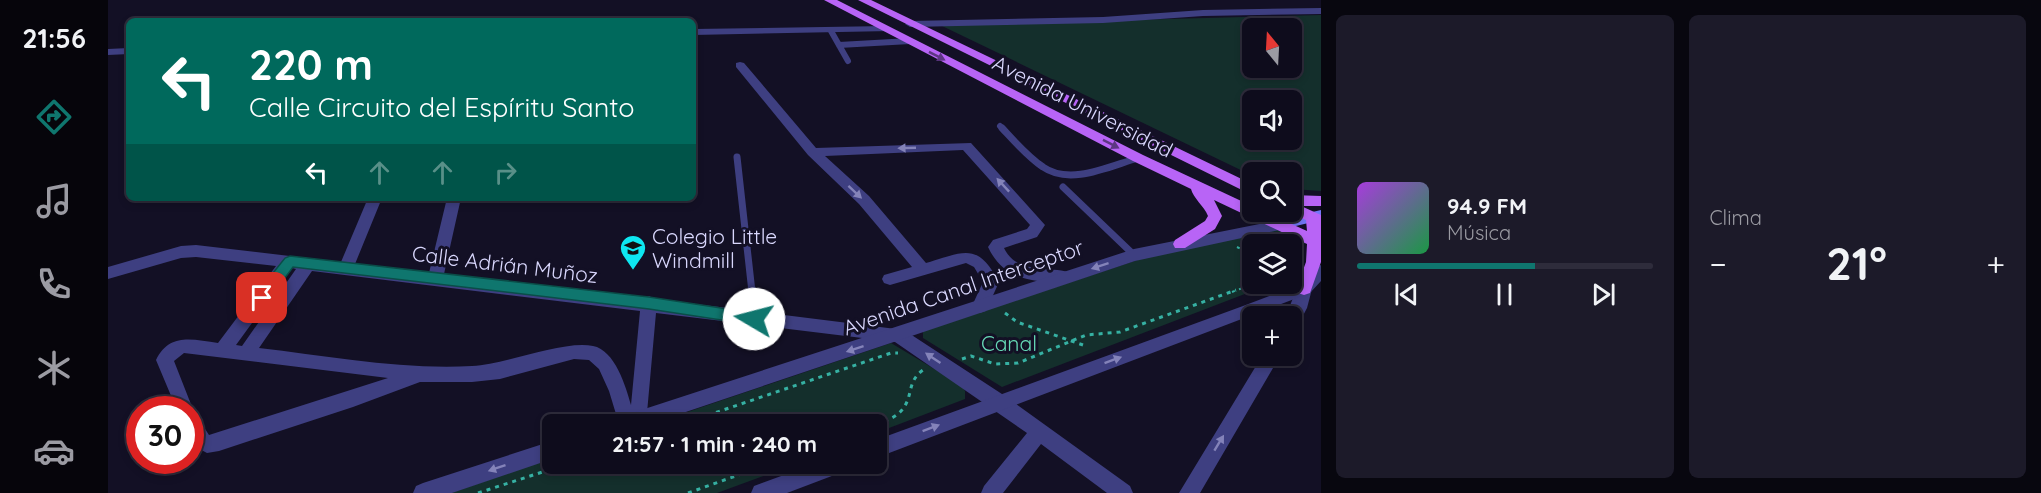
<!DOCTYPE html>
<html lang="es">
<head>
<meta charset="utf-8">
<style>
  :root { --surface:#0e0c1c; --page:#1c1a29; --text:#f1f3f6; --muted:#9b9ba3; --line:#2e2c3b; --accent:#0f766e }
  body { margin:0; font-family:Quicksand,sans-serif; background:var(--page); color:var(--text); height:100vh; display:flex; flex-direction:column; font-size:22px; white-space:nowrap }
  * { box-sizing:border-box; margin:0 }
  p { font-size:20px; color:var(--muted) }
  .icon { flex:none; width:33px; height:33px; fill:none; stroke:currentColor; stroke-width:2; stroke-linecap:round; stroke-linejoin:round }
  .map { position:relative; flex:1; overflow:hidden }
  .details { display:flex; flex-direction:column; gap:15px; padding:15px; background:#08070f; width:720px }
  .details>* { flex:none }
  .guide { position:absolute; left:18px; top:18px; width:570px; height:183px; border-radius:9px; box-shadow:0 3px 9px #0003,0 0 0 2px var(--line); background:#00695c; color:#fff; overflow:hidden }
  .needle { width:39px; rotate:342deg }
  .buttons { position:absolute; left:1134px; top:18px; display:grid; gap:12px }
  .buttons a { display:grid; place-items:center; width:60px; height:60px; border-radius:9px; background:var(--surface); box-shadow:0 3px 9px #0003,0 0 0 2px var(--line); font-size:30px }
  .speed { position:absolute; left:18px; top:396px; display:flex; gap:12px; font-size:30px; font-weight:700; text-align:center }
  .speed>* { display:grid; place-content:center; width:78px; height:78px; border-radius:50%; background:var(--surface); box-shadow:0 3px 9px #0003,0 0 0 2px var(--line); line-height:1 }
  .speed .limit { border:9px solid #d22; background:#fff; color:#111 }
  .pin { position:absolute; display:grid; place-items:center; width:51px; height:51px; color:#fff; margin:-26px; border-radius:12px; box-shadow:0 3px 9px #0006 }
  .me { position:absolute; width:66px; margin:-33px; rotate:278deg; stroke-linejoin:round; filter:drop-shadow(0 0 4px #0008) }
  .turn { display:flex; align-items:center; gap:21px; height:126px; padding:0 24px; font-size:27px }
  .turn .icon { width:78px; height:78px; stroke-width:2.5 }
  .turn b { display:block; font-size:42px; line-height:51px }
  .lanes { display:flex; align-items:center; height:57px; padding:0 24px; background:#0003; justify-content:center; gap:30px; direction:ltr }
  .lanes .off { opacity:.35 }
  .big { font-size:45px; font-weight:700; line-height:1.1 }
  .details .tile { flex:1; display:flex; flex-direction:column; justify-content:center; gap:9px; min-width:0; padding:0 21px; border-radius:9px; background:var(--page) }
  .song { display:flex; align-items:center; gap:18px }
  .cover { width:72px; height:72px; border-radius:9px; background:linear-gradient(135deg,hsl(280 70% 55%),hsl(140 70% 35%)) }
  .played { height:6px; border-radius:3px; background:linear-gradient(90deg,var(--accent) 60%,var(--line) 60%) }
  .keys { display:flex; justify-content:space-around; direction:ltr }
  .heat { display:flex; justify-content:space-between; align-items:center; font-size:33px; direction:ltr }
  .details .tiles { flex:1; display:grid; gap:15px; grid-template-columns:repeat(2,1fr) }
  .trip { position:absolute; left:434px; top:414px; width:345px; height:60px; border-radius:9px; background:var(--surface); box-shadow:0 3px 9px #0003,0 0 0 2px var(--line); font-weight:700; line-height:60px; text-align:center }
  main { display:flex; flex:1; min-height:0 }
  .dock { display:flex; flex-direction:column; width:108px; justify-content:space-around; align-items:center; background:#06050b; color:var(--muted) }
  .dock .icon { width:42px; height:42px }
  .dock .selected { color:var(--accent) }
  .dock b { font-size:27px; color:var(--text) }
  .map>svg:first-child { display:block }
  .green { fill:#142f2c; fill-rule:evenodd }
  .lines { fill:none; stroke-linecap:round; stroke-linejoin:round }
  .path-far1 { stroke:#36b1a3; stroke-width:2; stroke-dasharray:3 4.5; stroke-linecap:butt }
  .path { stroke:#36b1a3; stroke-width:3; stroke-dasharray:4 5; stroke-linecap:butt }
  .service-far2 { stroke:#3e3f81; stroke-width:6 }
  .service-far1 { stroke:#3e3f81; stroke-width:7 }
  .service { stroke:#3e3f81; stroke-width:9 }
  .minor { fill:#3e3f81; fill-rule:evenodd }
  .tertiary { fill:#3e3f81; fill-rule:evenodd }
  .secondary { fill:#7377f7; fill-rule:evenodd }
  .primary { fill:#b864f6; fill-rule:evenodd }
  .oneway { fill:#5d3683 }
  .oneway2 { fill:#8483b9 }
  .route { fill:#0f766e; stroke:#0a4d48; stroke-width:1.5 }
  .labels { text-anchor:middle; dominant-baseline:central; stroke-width:6; stroke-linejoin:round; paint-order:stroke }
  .street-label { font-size:21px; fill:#d9d7fd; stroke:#131025 }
  .poi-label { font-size:21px; fill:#d9d7fd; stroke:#131025; text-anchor:start }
  .park-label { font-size:21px; fill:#66d9b6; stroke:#131025 }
</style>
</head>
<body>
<main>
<nav class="dock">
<b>21:56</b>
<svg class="icon selected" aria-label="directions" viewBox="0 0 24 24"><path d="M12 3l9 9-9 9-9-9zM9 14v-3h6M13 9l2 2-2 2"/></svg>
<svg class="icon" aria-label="music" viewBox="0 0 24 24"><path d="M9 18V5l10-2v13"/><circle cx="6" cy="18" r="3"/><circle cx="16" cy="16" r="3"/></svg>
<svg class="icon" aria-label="phone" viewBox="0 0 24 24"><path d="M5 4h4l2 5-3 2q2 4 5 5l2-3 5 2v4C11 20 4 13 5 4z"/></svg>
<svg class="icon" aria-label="climate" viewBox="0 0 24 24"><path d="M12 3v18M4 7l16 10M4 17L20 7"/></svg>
<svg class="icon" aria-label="car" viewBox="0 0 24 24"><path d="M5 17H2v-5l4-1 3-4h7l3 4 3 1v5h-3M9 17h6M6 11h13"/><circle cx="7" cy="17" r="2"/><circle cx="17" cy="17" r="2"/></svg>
</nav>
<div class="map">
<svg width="1213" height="493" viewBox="0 0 1213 493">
  <rect width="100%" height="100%" fill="#131025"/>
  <path class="green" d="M1213 15V191L1184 189V172L1141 174 832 25ZM1144 28H1184V68H1144ZM1144 100H1184V140H1144Z
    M1165 226 1197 243 1184 260V244H1144V284H1155L1142 292 894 387 815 338V331L1075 245Z
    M783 343 853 385 857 391V399L768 433V424H544Z
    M444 458V464H688L609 493H343Z"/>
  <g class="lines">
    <path class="path-far1" d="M1129 247 1144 255
      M1184 251 1188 246
      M1124 292 1145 284"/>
    <path class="path" d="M897 313 909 322 975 345
      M854 359 863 356 887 364 910 363 978 335 1012 332 1128 290
      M574 424 783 353H790
      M768 425C777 421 787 418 793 411 806 397 798 382 815 370
      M370 493 459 464
      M580 493 661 464"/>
    <path class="service-far2" d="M723 31 740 61
      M731 45 802 41
      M892 126 896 130"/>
    <path class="service-far1" d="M894 128C907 142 920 157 935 167 962 186 1002 166 1030 158
      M585 136V139
      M629 157 644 292
      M955 187 1026 255"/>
    <path class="service" d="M644 290 647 319"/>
    <path class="minor" d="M1213 8V14L1095 16 995 23 802 27 797 24 802 21 995 17 1095 10Z
      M779 26 784 29 783 31 585 35V29Z
      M21 48V54L0 55V49Z
      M632 62 636 63 708 148 863 143 937 225 929 237 896 248C909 275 940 265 964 273L966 277 964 281 958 283C924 281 896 281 880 247L885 240 919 229 922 225 855 150 717 156 761 196 818 263C856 252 869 241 891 282L878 311 872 313 866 311 864 306 875 282 866 267 858 263 782 285 776 283 774 279 776 275 804 267 751 204 700 155 628 67V63Z
      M260 198H274L247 264 321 273 339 198H353L336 274 536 298 541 296 547 299 796 330 897 396 1022 486 1025 493H999L933 444 895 493H873L876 486 919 433 787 342 548 313 538 424H511L501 391 491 369 481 360 466 359 392 379 364 382H312L245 407 111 451 99 453 84 445 82 410H69L48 360C62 332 85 340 110 343L168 266 88 257 73 258 0 279V267L73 246 88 245 233 262ZM184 268 188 269 134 346 128 345ZM204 271 532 311 523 405C518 387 507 350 485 346 456 340 399 364 364 366 294 370 221 356 151 348ZM76 353 280 378 101 435 86 412 66 361Z
      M1196 283 1202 285 1204 289 1199 308 1190 325 1184 327V316H1178L1190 285Z
      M1154 356H1172L1092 493H1071Z"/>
    <path class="tertiary" d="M1171 220 1178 225 1176 229 1027 261 542 424H509L511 418 518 415 1026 249Z
      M1213 265V281L1202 293 768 458V440L1135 306 1190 285 1208 267Z
      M444 441V459L344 493H305L308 486 315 483Z
      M706 464H740L737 471 679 493H643L646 486Z"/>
    <path class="secondary" d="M1213 210V220L1171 230 1164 225 1166 221Z"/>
    <path class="primary" d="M716 0H729L1035 155 1144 206V212H1157L1199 231 1198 220 1179 212H1184V195L1213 196V206H1193L1213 215V262L1202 293 1196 295 1190 293 1188 289 1198 262 1199 244 1106 200 1114 216 1107 229 1077 248H1067L1065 244 1067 240 1097 221 1100 216C1096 206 1085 198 1083 189L1025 161Z
      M750 0H763L1144 184V195Z"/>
  </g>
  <defs><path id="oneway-solid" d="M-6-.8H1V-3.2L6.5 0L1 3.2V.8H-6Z" transform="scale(1.5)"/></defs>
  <g class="oneway">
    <use href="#oneway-solid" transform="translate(829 56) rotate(27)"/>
    <use href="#oneway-solid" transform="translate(1003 144) rotate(27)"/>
  </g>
  <g class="oneway2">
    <use href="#oneway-solid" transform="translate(799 148) rotate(178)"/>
    <use href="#oneway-solid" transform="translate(895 185) rotate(-133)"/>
    <use href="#oneway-solid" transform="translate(747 192) rotate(43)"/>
    <use href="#oneway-solid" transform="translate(992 266) rotate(162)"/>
    <use href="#oneway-solid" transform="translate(747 349) rotate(162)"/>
    <use href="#oneway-solid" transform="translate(825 358) rotate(-146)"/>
    <use href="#oneway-solid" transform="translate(1005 360) rotate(-20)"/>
    <use href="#oneway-solid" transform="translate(823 428) rotate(-21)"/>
    <use href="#oneway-solid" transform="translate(1111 443) rotate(-59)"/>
    <use href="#oneway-solid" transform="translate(389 468) rotate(161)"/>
  </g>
  <path class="route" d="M182 256 541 297 646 313 652 314 654 319 652 323 646 325 541 309 185 267 159 302H149L147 298 149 293 177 258Z"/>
  <defs>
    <g id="school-pin" transform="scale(1.35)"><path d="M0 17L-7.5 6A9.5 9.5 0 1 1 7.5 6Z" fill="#0ee7f1" stroke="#131025"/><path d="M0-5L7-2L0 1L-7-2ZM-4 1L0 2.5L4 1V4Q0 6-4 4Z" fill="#111"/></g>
  </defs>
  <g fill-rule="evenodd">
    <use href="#school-pin" x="525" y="248"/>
  </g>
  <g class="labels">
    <g class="street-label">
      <text transform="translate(975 106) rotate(27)">Avenida Universidad</text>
      <text transform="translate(397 264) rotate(7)">Calle Adrián Muñoz</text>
      <text transform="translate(855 287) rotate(-19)">Avenida Canal Interceptor</text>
    </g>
    <g class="poi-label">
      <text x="544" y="236">Colegio Little<tspan x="544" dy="24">Windmill</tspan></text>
    </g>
    <g class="park-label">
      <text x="901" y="343">Canal</text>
    </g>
  </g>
</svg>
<div class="buttons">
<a><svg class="needle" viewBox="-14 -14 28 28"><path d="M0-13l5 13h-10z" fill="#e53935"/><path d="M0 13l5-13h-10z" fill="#9b9ba3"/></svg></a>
<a><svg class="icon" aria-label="sound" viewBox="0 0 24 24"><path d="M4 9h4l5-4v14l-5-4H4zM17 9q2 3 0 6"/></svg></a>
<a><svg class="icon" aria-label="search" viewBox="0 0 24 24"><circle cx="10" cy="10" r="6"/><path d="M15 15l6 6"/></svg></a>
<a><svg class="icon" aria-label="layers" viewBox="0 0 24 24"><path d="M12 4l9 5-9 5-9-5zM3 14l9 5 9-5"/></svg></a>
<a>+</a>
</div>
<div class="speed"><div class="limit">30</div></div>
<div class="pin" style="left:154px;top:298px;background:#d93025"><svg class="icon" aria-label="arrive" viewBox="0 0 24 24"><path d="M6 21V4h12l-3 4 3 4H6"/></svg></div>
<svg class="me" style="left:646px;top:319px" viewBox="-20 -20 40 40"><circle r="19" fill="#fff"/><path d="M0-13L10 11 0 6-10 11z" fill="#0f766e"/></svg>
<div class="trip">21:57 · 1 min · 240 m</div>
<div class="guide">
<div class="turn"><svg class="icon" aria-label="left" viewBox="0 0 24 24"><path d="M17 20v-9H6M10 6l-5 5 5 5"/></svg><div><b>220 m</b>Calle Circuito del Espíritu Santo</div></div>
<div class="lanes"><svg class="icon" aria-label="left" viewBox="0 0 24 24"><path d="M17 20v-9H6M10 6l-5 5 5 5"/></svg><svg class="icon off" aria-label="ahead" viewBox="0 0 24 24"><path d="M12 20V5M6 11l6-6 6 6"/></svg><svg class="icon off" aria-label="ahead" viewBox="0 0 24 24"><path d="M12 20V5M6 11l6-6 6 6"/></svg><svg class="icon off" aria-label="right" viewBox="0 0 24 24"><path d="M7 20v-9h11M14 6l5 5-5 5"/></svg></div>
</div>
</div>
<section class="details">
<div class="tiles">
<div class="tile">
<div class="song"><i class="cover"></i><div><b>94.9 FM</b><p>Música</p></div></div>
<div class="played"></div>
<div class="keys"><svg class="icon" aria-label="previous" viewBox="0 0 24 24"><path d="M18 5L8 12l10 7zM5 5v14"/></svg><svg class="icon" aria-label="pause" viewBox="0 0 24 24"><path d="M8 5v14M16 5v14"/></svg><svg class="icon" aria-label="next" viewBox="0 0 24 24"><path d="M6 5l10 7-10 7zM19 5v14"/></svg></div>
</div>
<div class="tile"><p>Clima</p>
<div class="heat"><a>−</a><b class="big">21°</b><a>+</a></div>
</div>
</div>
</section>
</main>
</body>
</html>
